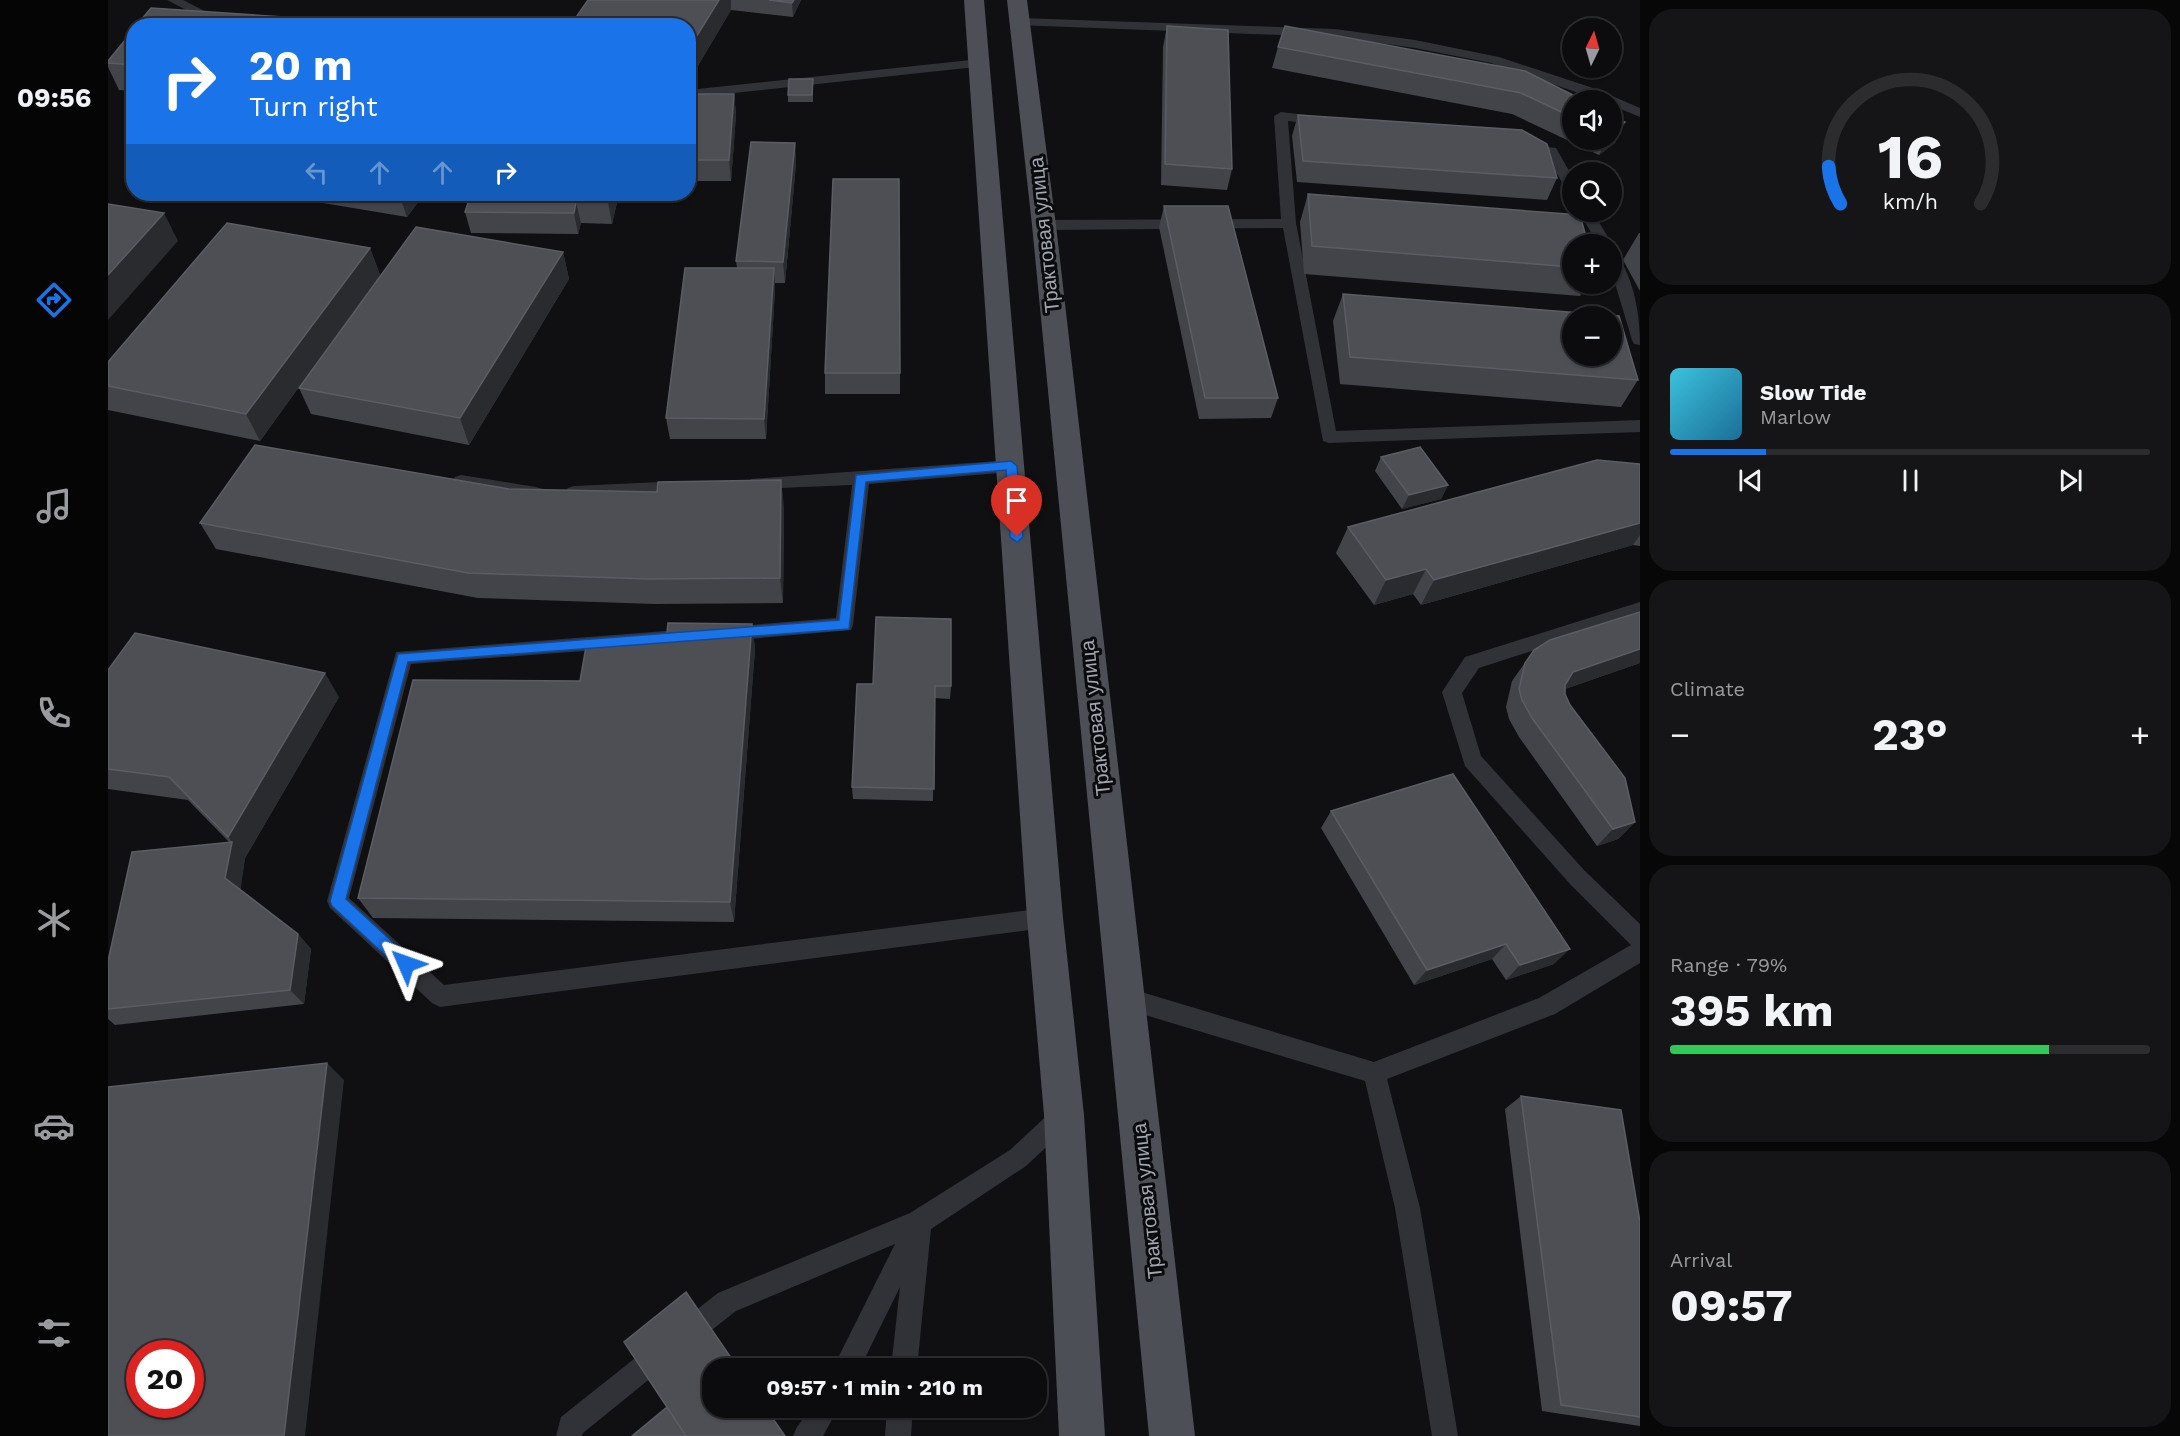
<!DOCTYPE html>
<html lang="en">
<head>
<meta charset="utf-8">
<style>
  :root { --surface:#0c0c0e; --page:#151517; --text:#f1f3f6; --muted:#9a9b9e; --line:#2c2c2e; --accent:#1a73e8 }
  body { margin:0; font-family:"Work Sans",sans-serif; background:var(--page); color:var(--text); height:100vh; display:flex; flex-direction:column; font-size:22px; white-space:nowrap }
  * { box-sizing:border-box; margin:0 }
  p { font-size:20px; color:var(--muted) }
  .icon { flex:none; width:33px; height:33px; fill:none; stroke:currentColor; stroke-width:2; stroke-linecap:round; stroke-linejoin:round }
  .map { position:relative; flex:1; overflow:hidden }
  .panel { display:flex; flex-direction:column; gap:9px; padding:9px; background:#070708; width:540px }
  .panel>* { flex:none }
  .hud { position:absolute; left:18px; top:18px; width:570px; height:183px; border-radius:24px; box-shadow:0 2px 4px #0004,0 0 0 2px var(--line); background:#1a73e8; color:#fff; overflow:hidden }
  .needle { width:39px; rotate:5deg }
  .fabs { position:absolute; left:1454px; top:18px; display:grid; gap:12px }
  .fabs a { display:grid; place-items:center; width:60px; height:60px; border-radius:50%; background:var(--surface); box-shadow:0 2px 4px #0004,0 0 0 2px var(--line); font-size:30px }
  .speed { position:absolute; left:18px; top:1340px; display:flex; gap:12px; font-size:30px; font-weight:700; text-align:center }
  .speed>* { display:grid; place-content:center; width:78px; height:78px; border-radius:50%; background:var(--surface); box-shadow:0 2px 4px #0004,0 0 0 2px var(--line); line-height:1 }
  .speed .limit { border:9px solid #d22; background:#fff; color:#111 }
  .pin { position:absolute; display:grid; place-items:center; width:51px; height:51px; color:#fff; margin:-62px -26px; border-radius:50% 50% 50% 0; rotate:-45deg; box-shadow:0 0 6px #0007 }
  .pin .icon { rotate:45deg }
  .me { position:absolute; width:66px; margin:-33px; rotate:313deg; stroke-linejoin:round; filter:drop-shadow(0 0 4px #0008) }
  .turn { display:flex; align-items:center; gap:21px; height:126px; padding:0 24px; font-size:27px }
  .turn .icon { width:78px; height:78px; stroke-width:2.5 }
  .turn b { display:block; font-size:42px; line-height:51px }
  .lanes { display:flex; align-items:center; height:57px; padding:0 24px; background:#0003; justify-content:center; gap:30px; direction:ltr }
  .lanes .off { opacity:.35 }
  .big { font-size:45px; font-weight:700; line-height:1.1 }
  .panel .tile { flex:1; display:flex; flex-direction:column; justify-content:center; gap:9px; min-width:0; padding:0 21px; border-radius:24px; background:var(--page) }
  .panel .dial { align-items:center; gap:0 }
  .dial svg { height:156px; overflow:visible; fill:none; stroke:var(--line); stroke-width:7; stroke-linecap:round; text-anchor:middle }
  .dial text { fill:var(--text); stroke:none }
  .song { display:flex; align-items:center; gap:18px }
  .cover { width:72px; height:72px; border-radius:9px; background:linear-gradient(135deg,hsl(190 70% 55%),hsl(200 70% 35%)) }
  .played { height:6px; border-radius:3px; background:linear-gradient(90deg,var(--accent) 20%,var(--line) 20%) }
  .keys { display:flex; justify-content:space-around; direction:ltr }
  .heat { display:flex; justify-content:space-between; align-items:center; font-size:33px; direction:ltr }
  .charge { height:9px; border-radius:4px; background:linear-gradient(90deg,#34c759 79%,var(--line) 0) }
  .trip { position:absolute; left:594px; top:1358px; width:345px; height:60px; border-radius:24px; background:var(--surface); box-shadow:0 2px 4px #0004,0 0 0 2px var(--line); font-weight:700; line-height:60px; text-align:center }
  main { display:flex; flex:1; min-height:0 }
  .menu { display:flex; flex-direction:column; width:108px; justify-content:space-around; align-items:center; background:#050506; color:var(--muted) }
  .menu .icon { width:42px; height:42px }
  .menu .current { color:var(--accent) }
  .menu b { font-size:27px; color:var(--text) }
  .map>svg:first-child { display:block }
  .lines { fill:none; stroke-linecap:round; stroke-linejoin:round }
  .lane { fill:#313237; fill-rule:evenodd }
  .primary { fill:#4d4f56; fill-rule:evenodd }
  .wall { fill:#43444a }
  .shaded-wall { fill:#2a2b2f }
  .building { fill:#4d4f55; stroke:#5a5d64; stroke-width:1.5; fill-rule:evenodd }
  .route { fill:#1a73e8; stroke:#114b97; stroke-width:1.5 }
  .labels { text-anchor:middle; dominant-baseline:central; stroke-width:6; stroke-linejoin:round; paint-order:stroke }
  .street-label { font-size:20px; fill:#a0a7b3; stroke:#0b0b0c }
</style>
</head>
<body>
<main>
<nav class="menu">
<b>09:56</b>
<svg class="icon current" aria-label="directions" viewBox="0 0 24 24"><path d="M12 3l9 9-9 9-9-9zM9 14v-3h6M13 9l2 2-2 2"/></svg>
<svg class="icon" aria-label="music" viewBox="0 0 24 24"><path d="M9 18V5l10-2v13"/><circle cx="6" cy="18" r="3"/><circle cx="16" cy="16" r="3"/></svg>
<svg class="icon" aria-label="phone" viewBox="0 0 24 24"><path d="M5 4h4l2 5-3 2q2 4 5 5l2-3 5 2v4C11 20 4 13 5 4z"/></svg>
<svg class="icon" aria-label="climate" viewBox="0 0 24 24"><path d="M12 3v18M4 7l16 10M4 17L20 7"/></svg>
<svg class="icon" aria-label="car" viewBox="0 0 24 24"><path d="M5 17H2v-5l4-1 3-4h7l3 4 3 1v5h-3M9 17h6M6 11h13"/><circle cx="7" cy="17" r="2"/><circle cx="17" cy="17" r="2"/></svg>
<svg class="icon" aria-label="filters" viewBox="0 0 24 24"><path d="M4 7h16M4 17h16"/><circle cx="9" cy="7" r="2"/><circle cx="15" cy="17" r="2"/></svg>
</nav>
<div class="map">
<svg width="1532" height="1436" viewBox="0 0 1532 1436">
  <rect width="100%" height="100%" fill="#101012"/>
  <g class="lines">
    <path class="lane" d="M59 0H75L126 26H109Z
      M912 18 1227 29 1307 40 1391 57 1488 89 1532 108V117L1503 105V100H1491L1383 63 1307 48 1227 37 908 25 906 22Z
      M872 59 877 60 879 63 877 66 590 97 580 95V87L590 89Z
      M1173 112 1215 117 1222 121 1215 125 1180 121 1188 223 1228 431 1532 420V432L1221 443 1215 441 1175 228 936 230 929 225 936 220 1173 219 1166 116Z
      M1416 144 1448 148 1464 176V192L1459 191 1438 155 1411 151 1409 148Z
      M1471 212H1485L1504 244 1503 246 1490 244Z
      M1503 250 1508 252C1526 280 1532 313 1532 345L1526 344 1524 340 1503 270Z
      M903 460 909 462 912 466 909 470 903 472 761 484 745 625 743 630 618 641 611 639 609 634 611 629 618 627 728 618 744 485 649 489 643 487 640 483 643 479Z
      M353 475 428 487 434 489 437 493 434 497 428 499 347 485 344 481 347 477Z
      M574 481 580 483 583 487 580 491 574 493 466 498 460 496 457 492 460 488 466 486Z
      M1532 602V616L1371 668 1354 693 1373 756 1476 870 1532 924V963L1447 1014 1279 1079 1312 1208 1350 1436H1324L1287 1208 1257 1081 1017 1009 1009 1005 1006 998 1009 991 1017 987 1266 1062 1431 998 1523 945 1462 884 1357 766 1334 692 1357 657Z
      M583 629 590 631 592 636 590 641 583 643 303 664 241 898 336 985 937 908 945 911 948 918 945 925 937 928 332 1007 324 1003 222 908 219 901 288 652Z
      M956 1103 964 1107 968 1115 964 1123 918 1166 823 1229 809 1368H783L792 1287 752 1368H725L787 1244 628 1311 605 1329 596 1333 587 1329 583 1320 587 1311 610 1293 802 1213 902 1150 948 1107Z
      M535 1355 544 1359 548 1368 544 1377 475 1433 474 1436H448L453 1417 526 1359Z
      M704 1407H731L715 1436H685L689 1427Z
      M779 1407H805L803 1436H777Z"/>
    <path class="primary" d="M856 0H876L955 918 976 1115 997 1436H951L936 1115 919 918Z
      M899 0H919L948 225 1087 1436H1041L924 225Z"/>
  </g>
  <path class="wall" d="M480 0H693L685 17 623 10 585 74 580 73V26Z
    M1059 26 1124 169 1119 190 1053 185 1055 47Z
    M26 29V91L11 90 0 67V61Z
    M1170 47 1464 100V140H1503L1517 122 1507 143 1491 155 1404 114 1164 68Z
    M705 79V102H680V95Z
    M580 94H626L628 115 623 181H580Z
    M1190 115 1449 178 1439 200 1189 182 1184 136Z
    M687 143 688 164 677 283H667V289L658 439H562L558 418 629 268 628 261Z
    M161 194H316L299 217Z
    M363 194H511L504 224 473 223 470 234 363 233 357 212Z
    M1200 194 1464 244V284H1479L1472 296 1196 274 1192 222Z
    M1056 206 1170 398 1163 418 1091 419 1051 227Z
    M1531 233H1532V291L1515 260Z
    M262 248 272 275 152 441 0 410V362Z
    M455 252 461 279 361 445 203 414 191 388Z
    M1235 294 1530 380 1513 407 1232 384 1225 321Z
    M717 373H792V394H717Z
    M1273 457 1340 485 1333 499 1294 509 1267 471Z
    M1532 464V546L1525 545 1313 605 1305 594 1266 605 1228 553 1240 527Z
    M401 489 676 506 675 603 546 604 370 598 108 549 92 523Z
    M1532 612V663L1457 689V694L1462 705 1527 822 1510 839 1489 846 1411 737 1401 719 1398 707 1404 681 1426 650Z
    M644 624 647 649 626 922 265 918 250 898 472 681 558 642Z
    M0 670 231 697 137 858 132 889 190 934 203 949 196 1004 7 1025 0 1019V961L121 842 80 800 0 789Z
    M749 684 843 686 842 699 826 698 825 801 745 799 744 787Z
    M1223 811 1446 964 1398 980 1384 959 1306 985 1213 828Z
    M1413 1096 1532 1222V1426L1434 1411 1397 1109Z"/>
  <path class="shaded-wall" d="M611 0H623V10L585 74 582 47Z
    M686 0H693L685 17 684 3Z
    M626 94 628 115 623 181 621 160Z
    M1517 122 1507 143 1491 155 1498 140H1503V133Z
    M687 143 688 164 677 283 675 262Z
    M291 194H316L299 217Z
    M502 194H511L504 224 500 202Z
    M468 202 473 223 470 234 466 213Z
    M56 213 70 241 0 320V275Z
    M262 248 272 275 152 441 138 414Z
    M455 252 461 279 361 445 352 418Z
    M666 268 667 289 658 439 656 419Z
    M673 480 676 506 675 603 672 578Z
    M1340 485 1333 499 1294 509 1301 495Z
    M1532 523V535L1525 545 1313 605 1326 580Z
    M1318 569 1305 594 1266 605 1278 580Z
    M644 624 647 649 626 922 622 902Z
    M1532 649V663L1451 691 1465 672Z
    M217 673 231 697 137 858 132 894 117 878 124 842 120 837Z
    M1527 822 1510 839 1489 846 1505 829Z
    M190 934 203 949 196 1004 182 990Z
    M1398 944 1384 959 1306 985 1319 970Z
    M1462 949 1446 964 1398 980 1412 965Z
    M219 1063 236 1080 197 1436H176Z"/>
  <path class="building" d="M480 0H611L582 47H580V26H462Z
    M661 0H686L684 3Z
    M43 8 312 26H28Z
    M1059 26 1120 30 1124 169 1057 164Z
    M1177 26 1417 71 1475 100H1464V117L1413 93 1170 47Z
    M26 29V65L0 63V61Z
    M681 79H705L704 95H680Z
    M580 94H626L621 160H580Z
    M1503 114 1517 122 1503 133Z
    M1190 115 1414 130 1439 144 1449 178 1195 161Z
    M643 142 687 143 675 262 628 261Z
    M725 179H791L792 373H717Z
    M363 194H502L500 202H468L466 213 357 212Z
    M1200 194 1472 215 1480 244H1464V267L1204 246Z
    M0 204 56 213 0 275Z
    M1056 206H1120L1170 398H1097Z
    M119 223 262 248 138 414 0 386V362Z
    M308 227 455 252 352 418 191 388Z
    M577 268H666L656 419 558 418Z
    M1235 294 1511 316 1530 380 1242 357ZM1464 316H1503V356H1464Z
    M147 445 401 489 549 492 550 482 673 480 672 578 541 579 360 573 92 523Z
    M1312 447 1340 485 1301 495 1273 457Z
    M1489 460 1532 464V523L1326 580 1318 569 1278 580 1240 527Z
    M1532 612V649L1465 672 1457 685V694L1462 705 1517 778 1527 822 1505 829 1424 718 1414 700 1411 689 1417 663 1426 650 1442 640Z
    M768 617 843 619V686H827L826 789 744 787 749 684H765Z
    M560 623 644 624 622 902 250 898 305 680 472 681 479 641 558 642Z
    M27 633 217 673 120 837 61 777 0 769V670Z
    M1345 774 1462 949 1412 965 1398 944 1319 970 1223 811Z
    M124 842 117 878 190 934 182 990 0 1009V961L24 852Z
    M219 1063 176 1436H0V1087ZM32 1353H82V1404H32Z
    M1413 1096 1513 1110 1532 1222V1417L1453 1405Z
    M578 1292 630 1368H604V1407H657L677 1436H578L516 1342Z
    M559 1407 578 1436H524Z"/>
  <path class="route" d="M903 461 909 466 915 537 909 542 902 537 898 470 758 482 741 629 300 662 238 899 303 959 306 964 303 969 298 971 292 969 224 906 222 901 290 654 731 620 748 475Z"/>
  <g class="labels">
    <g class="street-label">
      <text transform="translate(936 235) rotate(-96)">Трактовая улица</text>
      <text transform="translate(987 718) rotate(-96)">Трактовая улица</text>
      <text transform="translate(1039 1201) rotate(-96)">Трактовая улица</text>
    </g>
  </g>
</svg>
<div class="fabs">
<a><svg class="needle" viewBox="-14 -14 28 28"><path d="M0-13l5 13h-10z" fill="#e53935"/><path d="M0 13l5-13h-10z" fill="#9a9b9e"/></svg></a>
<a><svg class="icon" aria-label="sound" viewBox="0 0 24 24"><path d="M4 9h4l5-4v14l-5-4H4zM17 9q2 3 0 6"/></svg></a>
<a><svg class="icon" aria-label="search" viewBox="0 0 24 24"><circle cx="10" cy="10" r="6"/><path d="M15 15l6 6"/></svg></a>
<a>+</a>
<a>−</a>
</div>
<div class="speed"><div class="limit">20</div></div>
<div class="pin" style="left:909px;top:537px;background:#d93025"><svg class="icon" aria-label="arrive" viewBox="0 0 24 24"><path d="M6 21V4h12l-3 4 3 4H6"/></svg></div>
<svg class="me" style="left:298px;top:964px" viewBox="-20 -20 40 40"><path d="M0-17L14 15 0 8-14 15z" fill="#1a73e8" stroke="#fff" stroke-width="4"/></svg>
<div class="trip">09:57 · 1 min · 210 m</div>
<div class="hud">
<div class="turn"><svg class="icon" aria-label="right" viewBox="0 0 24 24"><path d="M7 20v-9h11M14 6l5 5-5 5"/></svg><div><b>20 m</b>Turn right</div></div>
<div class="lanes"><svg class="icon off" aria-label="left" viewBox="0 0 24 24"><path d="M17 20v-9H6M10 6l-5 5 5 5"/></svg><svg class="icon off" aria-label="ahead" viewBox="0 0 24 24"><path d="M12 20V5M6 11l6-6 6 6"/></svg><svg class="icon off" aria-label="ahead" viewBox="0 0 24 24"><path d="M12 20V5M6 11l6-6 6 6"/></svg><svg class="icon" aria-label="right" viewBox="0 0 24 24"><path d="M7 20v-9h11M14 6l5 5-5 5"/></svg></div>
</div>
</div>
<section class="panel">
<div class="tile dial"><svg viewBox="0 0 100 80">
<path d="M14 69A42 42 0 1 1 86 69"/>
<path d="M14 69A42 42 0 0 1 8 50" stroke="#1a73e8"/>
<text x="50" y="56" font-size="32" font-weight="700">16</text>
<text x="50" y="72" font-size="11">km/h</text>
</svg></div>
<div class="tile">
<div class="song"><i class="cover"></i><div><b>Slow Tide</b><p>Marlow</p></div></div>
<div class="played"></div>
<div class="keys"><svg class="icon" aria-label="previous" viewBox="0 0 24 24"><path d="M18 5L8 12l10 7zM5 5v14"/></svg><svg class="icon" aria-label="pause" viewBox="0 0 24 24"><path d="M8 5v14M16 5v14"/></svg><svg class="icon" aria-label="next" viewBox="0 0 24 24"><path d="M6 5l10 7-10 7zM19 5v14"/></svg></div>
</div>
<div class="tile"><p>Climate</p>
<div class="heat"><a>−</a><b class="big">23°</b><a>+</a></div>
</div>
<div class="tile"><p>Range · 79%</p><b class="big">395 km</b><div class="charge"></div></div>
<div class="tile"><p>Arrival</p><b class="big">09:57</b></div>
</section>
</main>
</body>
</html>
